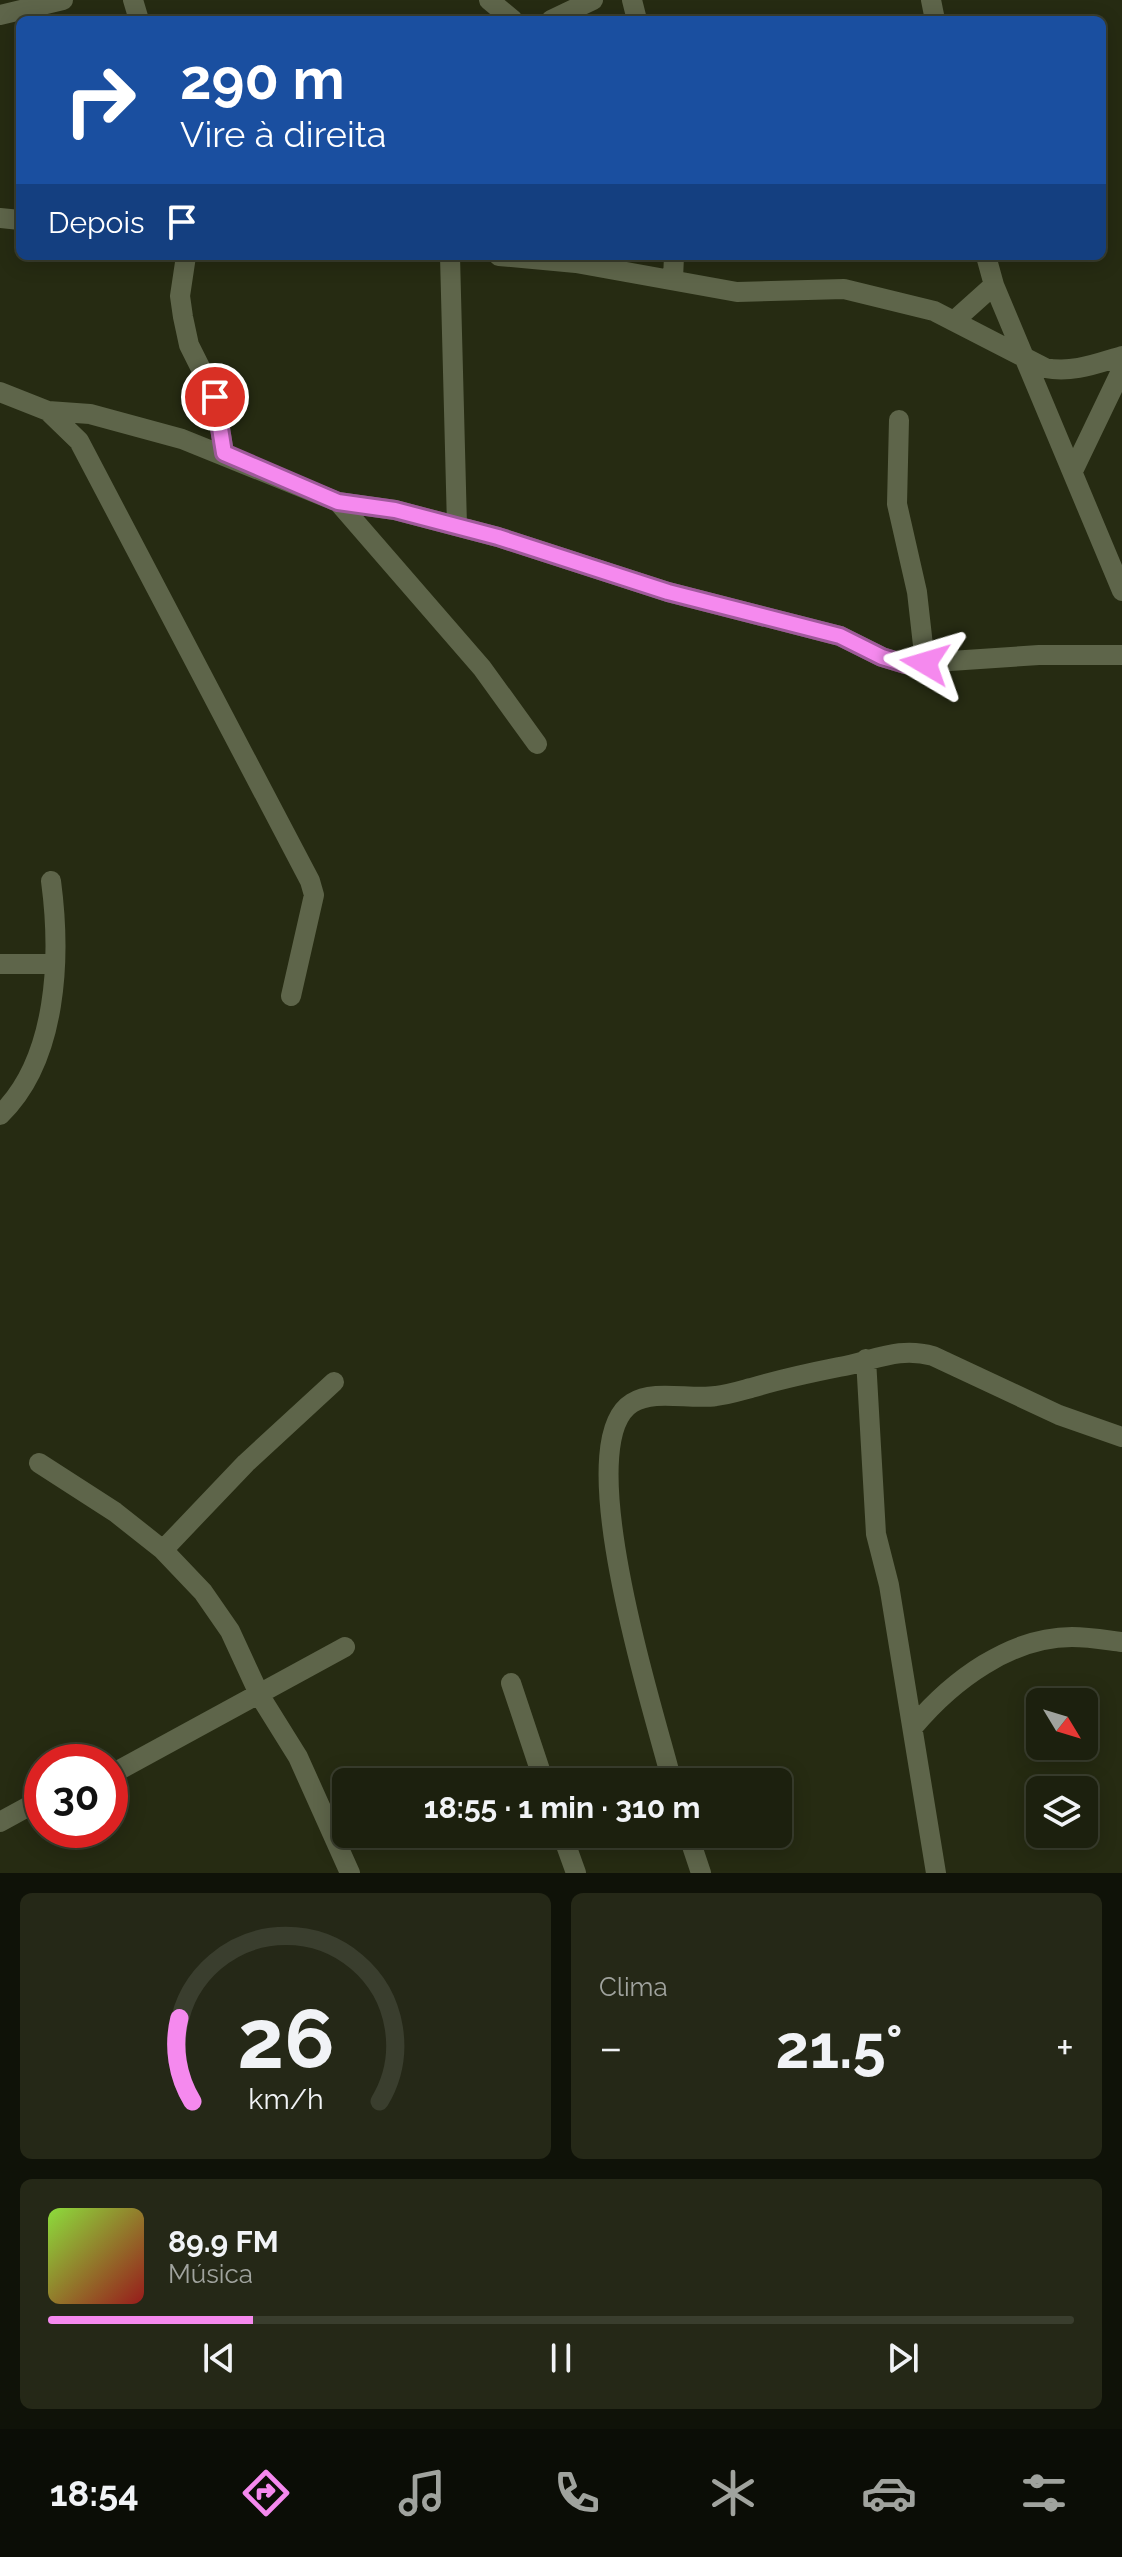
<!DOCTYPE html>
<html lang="pt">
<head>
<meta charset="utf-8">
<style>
  :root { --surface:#1c200e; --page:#252817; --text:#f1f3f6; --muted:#a0a39e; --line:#3a3e2e; --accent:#f589ee }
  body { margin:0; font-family:Raleway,sans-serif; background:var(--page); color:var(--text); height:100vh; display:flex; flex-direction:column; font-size:30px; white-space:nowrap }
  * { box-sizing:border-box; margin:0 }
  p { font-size:26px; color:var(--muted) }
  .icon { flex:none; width:44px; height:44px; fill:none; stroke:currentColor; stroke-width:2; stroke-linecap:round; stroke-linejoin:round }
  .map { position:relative; height:1873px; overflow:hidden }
  .details { display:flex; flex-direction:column; gap:20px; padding:20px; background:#0f1208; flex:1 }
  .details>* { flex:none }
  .top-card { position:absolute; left:16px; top:16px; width:1090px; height:244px; border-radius:12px; box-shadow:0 4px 20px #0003,0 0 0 2px var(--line); background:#1a4fa0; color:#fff; overflow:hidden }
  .needle { width:52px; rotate:128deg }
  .buttons { position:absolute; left:1026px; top:1688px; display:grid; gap:16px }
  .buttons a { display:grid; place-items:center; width:72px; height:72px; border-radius:12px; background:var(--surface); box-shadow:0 4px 20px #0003,0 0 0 2px var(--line); font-size:40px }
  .speed { position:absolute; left:24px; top:1744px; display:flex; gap:16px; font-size:40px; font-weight:700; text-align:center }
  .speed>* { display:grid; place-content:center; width:104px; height:104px; border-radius:50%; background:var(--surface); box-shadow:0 4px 20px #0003,0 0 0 2px var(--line); line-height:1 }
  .speed .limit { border:12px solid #d22; background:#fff; color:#111 }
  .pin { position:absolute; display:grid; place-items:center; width:68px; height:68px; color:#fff; margin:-34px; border:4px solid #fff; border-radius:50%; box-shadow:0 2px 8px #0007 }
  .me { position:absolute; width:88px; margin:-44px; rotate:277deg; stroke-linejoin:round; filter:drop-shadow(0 0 6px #0008) }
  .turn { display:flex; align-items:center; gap:28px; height:168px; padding:0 32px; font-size:36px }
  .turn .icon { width:104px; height:104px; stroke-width:2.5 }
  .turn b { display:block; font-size:56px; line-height:68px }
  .then { display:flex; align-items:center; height:76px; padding:0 32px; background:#0003; gap:16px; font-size:30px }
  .big { font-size:60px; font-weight:700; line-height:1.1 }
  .details .card { flex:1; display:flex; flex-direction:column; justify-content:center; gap:12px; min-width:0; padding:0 28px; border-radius:12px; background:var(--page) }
  .details .dial { align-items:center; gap:0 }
  .dial svg { height:208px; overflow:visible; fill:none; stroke:var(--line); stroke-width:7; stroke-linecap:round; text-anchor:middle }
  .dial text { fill:var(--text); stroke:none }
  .song { display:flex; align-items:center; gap:24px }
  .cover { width:96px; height:96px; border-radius:12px; background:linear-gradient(135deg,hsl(90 70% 55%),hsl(0 70% 35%)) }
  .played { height:8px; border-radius:4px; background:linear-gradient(90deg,var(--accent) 20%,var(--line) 20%) }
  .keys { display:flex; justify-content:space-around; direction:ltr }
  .heat { display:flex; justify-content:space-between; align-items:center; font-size:44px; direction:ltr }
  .details .tiles { flex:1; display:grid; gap:20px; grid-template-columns:1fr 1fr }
  .card:last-child { grid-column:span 2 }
  .trip { position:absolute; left:332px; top:1768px; width:460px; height:80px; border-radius:12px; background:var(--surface); box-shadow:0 4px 20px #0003,0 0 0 2px var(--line); font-weight:700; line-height:80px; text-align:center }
  .menu { display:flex; height:128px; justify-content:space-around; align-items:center; background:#0b0d06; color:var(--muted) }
  .menu .icon { width:56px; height:56px }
  .menu .current { color:var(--accent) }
  .menu b { font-size:36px; color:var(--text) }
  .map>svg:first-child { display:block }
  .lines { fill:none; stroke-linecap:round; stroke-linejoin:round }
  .minor { stroke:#5e654a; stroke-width:20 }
  .route-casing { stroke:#9f599b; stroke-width:20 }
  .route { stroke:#f589ee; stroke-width:14 }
</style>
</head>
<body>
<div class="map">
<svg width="1122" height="1873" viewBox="0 0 1122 1873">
  <rect width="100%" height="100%" fill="#262b12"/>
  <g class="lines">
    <path class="minor" d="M133 0 139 20
      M489 0 513 20
      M632 0 637 20
      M931 0 935 20
      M0 15 63 0
      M551 20 593 0
      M0 218 20 220
      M186 256 180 296 183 317 189 345 215 397 224 453
      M450 256 457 526
      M499 256 576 263 737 292 844 289 934 311 1045 368C1073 373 1095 364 1122 356
      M986 256 994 285 1122 591
      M673 279 674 256
      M955 320 994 285
      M0 392 48 411 79 441 310 881 314 895 291 996
      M48 411 90 414 182 439 338 502 395 510 498 537 668 592 840 636 882 657 905 664 1039 655H1122
      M899 420 897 504 917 592 925 663
      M1074 469 1122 369
      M338 502 482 668 537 744
      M0 964H54
      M0 1115C58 1059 61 956 51 881
      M866 1359 876 1534 889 1585 936 1873
      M39 1463 115 1512 163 1550 203 1592 230 1631 260 1696 298 1757 350 1873
      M163 1550 246 1463 334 1382
      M511 1683 544 1782
      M914 1726C952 1681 1010 1637 1072 1637 1089 1637 1106 1640 1122 1642
      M110 1775 345 1647
      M672 1782C656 1717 567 1443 632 1403 654 1389 690 1400 716 1396 727 1395 740 1391 751 1388 781 1379 809 1373 839 1367 874 1361 898 1346 933 1356L1059 1415 1122 1437
      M0 1822 42 1799
      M562 1834 576 1873
      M688 1834 701 1873"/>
  </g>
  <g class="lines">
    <g class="route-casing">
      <path id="route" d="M215 397 224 453 338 502 395 510 498 537 668 592 840 636 882 657 905 664 925 663"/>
    </g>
    <use href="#route" class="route"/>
  </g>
</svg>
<div class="buttons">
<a><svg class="needle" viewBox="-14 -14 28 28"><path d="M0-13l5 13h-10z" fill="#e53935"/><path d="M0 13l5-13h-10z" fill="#a0a39e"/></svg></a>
<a><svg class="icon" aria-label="layers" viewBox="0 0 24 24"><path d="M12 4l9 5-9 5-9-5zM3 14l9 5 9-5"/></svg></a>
</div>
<div class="speed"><div class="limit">30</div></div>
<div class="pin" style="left:215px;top:397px;background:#d93025"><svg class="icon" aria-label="arrive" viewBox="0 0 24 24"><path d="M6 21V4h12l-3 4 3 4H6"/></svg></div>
<svg class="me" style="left:925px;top:663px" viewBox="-20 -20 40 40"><path d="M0-17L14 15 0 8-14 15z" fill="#f589ee" stroke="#fff" stroke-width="4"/></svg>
<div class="trip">18:55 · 1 min · 310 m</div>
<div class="top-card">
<div class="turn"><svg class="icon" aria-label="right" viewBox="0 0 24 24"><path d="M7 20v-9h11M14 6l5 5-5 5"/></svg><div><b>290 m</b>Vire à direita</div></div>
<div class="then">Depois<svg class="icon" aria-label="arrive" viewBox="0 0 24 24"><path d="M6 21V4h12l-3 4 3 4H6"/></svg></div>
</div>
</div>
<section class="details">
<div class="tiles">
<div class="card dial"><svg viewBox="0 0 100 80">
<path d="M14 69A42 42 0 1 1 86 69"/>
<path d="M14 69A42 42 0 0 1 9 37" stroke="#f589ee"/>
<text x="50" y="56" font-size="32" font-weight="700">26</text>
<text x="50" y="72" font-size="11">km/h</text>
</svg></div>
<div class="card"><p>Clima</p>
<div class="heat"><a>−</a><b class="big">21.5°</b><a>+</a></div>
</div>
<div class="card">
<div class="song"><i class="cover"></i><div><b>89.9 FM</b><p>Música</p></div></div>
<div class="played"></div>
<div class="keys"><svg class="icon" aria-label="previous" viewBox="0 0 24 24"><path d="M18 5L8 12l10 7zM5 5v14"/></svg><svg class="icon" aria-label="pause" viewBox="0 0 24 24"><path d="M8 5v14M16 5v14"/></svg><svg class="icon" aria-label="next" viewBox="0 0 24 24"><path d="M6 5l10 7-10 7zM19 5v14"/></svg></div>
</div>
</div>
</section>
<nav class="menu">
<b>18:54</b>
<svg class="icon current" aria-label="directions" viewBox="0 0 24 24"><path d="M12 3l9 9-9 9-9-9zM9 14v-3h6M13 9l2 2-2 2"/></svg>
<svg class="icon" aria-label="music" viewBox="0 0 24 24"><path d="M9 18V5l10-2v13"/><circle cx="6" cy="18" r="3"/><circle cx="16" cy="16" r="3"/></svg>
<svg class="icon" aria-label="phone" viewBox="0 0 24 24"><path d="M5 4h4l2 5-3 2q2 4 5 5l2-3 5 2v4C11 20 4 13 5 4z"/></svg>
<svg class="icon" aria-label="climate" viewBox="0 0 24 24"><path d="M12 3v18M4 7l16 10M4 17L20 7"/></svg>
<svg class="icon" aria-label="car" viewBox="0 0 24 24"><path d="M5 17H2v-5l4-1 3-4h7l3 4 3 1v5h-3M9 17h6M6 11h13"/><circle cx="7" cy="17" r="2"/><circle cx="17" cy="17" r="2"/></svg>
<svg class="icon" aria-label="filters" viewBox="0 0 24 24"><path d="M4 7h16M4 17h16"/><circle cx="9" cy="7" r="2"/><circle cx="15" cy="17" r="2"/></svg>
</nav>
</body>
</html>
